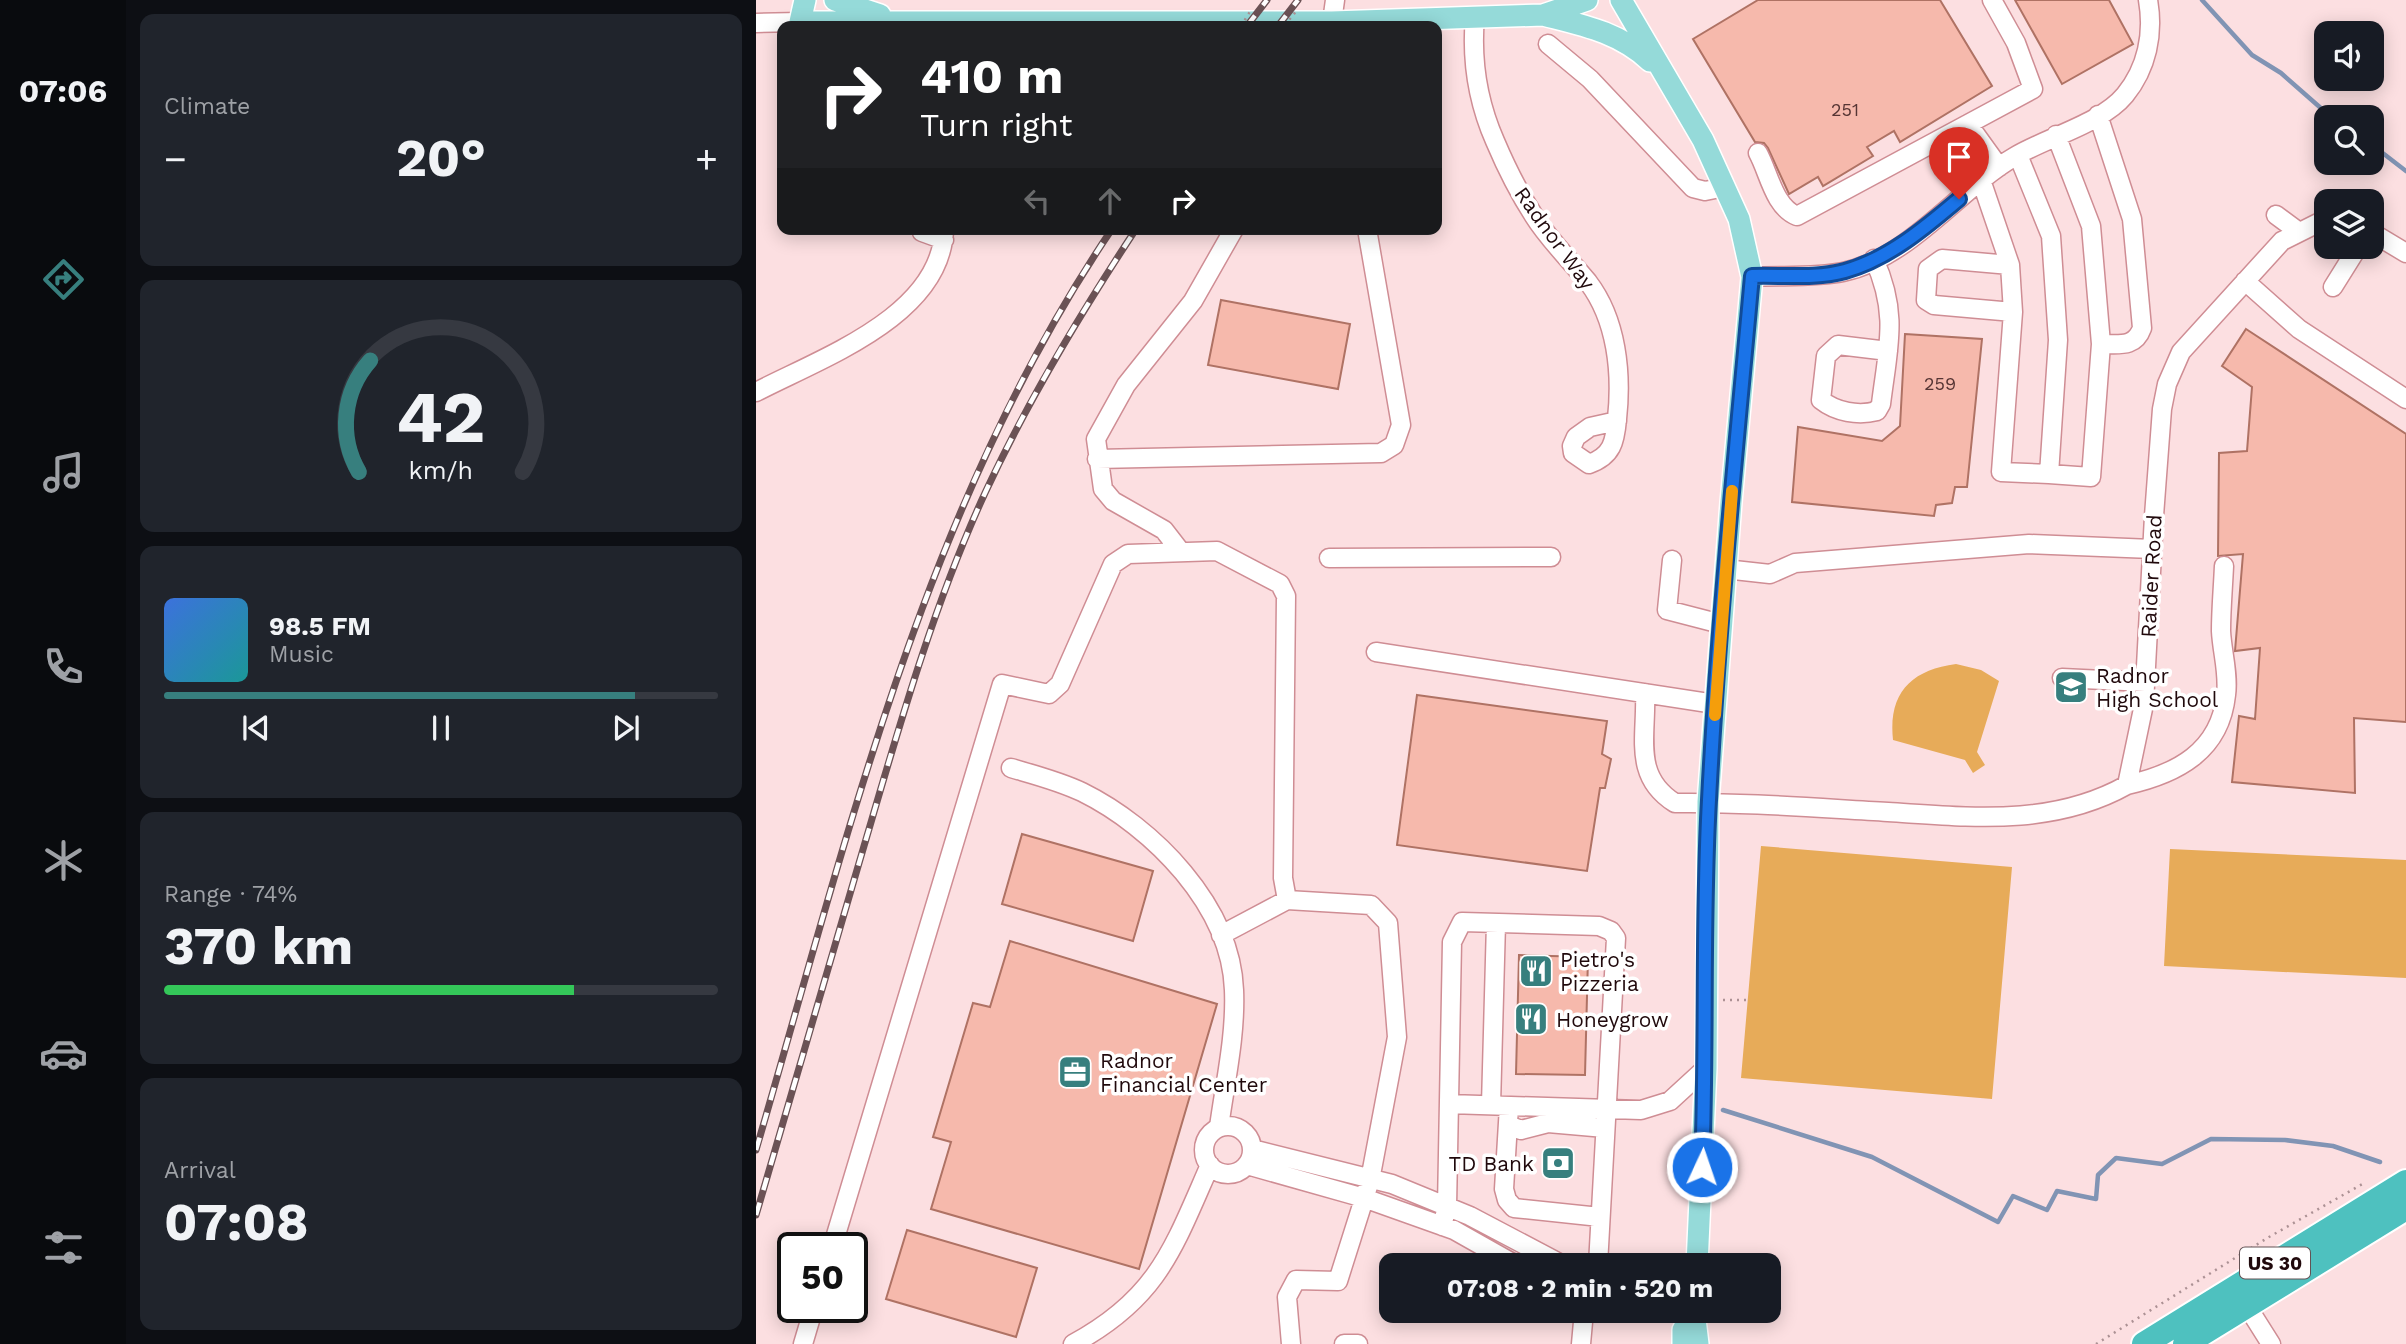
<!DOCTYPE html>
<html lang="en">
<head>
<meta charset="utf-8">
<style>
  :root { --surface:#171b24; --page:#20242c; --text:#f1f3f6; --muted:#9ea1a6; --line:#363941; --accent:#377f7e }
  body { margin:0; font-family:"Work Sans",sans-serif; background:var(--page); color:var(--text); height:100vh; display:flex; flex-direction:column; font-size:26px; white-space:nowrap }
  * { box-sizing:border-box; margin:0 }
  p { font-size:23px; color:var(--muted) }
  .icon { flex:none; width:38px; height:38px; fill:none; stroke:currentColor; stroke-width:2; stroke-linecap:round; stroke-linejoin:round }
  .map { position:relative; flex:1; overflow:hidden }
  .sheet { display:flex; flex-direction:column; gap:14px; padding:14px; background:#0d0f14; width:630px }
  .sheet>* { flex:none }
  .top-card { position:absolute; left:21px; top:21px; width:665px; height:214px; border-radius:14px; box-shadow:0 4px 18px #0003; background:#202124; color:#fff; overflow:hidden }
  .controls { position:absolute; left:1558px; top:21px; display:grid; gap:14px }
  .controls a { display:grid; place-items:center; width:70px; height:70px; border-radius:14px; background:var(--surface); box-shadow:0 4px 18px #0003; font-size:35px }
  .speed { position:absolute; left:21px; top:1232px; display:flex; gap:14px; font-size:35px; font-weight:700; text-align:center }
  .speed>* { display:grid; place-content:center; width:91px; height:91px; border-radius:50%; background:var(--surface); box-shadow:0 4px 18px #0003; line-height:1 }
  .speed .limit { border:4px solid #111; border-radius:10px; background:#fff; color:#111 }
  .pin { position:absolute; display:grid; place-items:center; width:60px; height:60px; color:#fff; margin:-72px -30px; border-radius:50% 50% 50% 0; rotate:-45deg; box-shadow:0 0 7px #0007 }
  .pin .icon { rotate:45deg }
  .me { position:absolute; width:77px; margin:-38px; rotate:3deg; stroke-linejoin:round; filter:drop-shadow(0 0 5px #0008) }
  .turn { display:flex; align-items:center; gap:24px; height:147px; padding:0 28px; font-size:32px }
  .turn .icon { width:91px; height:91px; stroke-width:2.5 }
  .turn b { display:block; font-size:49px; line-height:60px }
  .lanes { display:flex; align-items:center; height:66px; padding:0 28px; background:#0003; justify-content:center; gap:35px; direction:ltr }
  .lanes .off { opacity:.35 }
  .big { font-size:52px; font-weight:700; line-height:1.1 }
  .sheet .card { flex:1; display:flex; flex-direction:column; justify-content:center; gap:10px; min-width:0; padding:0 24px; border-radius:14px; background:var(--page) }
  .sheet .dial { align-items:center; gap:0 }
  .dial svg { height:182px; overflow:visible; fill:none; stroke:var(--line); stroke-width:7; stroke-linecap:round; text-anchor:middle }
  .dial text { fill:var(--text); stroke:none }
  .song { display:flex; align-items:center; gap:21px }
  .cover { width:84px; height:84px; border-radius:10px; background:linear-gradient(135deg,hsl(220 70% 55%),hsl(180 70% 35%)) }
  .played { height:7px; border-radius:4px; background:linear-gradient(90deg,var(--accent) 85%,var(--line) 85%) }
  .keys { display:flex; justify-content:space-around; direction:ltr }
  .heat { display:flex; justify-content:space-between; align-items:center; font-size:38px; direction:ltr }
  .charge { height:10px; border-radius:5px; background:linear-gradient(90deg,#34c759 74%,var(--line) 0) }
  .trip { position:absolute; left:623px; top:1253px; width:402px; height:70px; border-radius:14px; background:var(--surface); box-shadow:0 4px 18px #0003; font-weight:700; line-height:70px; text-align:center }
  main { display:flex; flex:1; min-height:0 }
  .tabs { display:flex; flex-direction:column; width:126px; justify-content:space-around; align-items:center; background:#090b0e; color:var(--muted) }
  .tabs .icon { width:49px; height:49px }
  .tabs .selected { color:var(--accent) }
  .tabs b { font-size:32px; color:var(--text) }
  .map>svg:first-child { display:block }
  .green { fill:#e7ab59 }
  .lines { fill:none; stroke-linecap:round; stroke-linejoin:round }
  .stream { stroke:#8194b4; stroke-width:4.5 }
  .building { fill:#f6b9ac; stroke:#af7264; stroke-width:2 }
  .minor-casing { stroke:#cf8d94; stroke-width:21 }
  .major-casing { stroke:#fff; stroke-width:24 }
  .highway-casing { stroke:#fff; stroke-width:28 }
  .path { stroke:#ac9194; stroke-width:2.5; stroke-dasharray:2 5; stroke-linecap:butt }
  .minor { stroke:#fff; stroke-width:18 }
  .major { stroke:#95dad9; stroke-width:21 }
  .highway { stroke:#4ec1bf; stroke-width:24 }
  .rail-casing { stroke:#6b5255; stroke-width:7 }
  .rail { stroke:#fff; stroke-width:4.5; stroke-dasharray:13; stroke-linecap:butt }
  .path-bridge { stroke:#ac9194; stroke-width:2.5; stroke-dasharray:2 5; stroke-linecap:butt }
  .route-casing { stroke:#114b97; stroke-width:18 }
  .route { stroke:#1a73e8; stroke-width:12 }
  .slow { stroke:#f59e0b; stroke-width:12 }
  .labels { text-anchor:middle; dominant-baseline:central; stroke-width:7; stroke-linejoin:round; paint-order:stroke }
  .number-label { font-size:18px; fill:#563534 }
  .shield { fill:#fff; stroke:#635355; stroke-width:2 }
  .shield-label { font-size:19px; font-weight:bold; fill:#20090c }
  .street-label { font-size:21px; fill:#20090c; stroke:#fff }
  .poi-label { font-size:21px; fill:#20090c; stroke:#fff; text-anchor:start }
</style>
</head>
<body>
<main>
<nav class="tabs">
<b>07:06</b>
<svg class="icon selected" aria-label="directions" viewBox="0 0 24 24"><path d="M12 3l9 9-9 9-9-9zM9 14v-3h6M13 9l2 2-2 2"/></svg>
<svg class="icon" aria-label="music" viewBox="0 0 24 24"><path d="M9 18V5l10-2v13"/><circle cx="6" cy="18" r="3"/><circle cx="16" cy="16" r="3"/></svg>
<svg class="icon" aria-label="phone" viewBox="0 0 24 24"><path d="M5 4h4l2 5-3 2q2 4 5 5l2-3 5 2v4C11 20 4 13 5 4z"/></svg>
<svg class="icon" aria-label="climate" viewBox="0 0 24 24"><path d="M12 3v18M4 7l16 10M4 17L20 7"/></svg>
<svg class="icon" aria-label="car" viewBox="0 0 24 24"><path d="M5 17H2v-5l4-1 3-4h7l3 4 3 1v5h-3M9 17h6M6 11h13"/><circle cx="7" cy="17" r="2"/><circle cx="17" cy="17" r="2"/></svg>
<svg class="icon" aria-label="filters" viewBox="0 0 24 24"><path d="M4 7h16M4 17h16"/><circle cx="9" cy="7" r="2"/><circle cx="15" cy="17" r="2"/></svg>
</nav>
<section class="sheet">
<div class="card"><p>Climate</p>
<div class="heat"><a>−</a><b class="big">20°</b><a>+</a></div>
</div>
<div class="card dial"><svg viewBox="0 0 100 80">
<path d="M14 69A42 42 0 1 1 86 69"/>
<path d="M14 69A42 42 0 0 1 19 20" stroke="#377f7e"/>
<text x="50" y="56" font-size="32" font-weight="700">42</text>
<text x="50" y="72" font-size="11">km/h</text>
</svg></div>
<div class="card">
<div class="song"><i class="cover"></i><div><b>98.5 FM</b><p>Music</p></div></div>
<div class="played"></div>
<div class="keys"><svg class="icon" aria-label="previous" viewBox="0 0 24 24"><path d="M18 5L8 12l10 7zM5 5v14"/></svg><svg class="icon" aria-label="pause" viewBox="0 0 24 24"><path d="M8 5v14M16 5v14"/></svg><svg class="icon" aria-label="next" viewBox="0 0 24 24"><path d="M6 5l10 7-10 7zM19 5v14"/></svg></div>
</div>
<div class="card"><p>Range · 74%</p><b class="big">370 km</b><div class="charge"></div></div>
<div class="card"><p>Arrival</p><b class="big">07:08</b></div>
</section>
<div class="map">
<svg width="1650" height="1344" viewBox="0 0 1650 1344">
  <rect width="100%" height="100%" fill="#fcdfe1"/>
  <path class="green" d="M1200 664 1225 670 1243 681 1221 752 1229 765 1217 773 1209 760 1137 740C1132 693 1155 670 1200 664Z
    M1005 846 1256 867 1236 1099 985 1078Z
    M1414 849 1650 860V978L1408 966Z"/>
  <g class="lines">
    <path class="stream" d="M1446 0 1496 55 1525 73 1575 117
      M1615 144 1650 171
      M967 1110 1116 1157 1242 1222 1257 1196 1291 1210 1301 1191 1340 1199 1342 1175 1360 1158 1406 1164 1455 1139 1529 1140 1577 1146 1624 1162"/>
  </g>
  <path class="building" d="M1002 0H1184L1236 86 1144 142 1138 131 1111 147 1117 156 1067 186 1062 177 1033 194 1012 148 1008 143 999 142 937 39Z
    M1259 0H1353L1377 44 1306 84Z
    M465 300 594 324 582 389 452 365Z
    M1490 329 1650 434V722L1598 718 1599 793 1476 782 1483 716 1499 719 1504 648 1479 651 1487 554 1462 556 1463 453 1491 451 1496 387 1466 366Z
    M1149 334 1226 339 1211 487H1199L1196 503 1180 505 1178 516 1036 502 1042 427 1126 441 1144 426Z
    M661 695 851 721 846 754 855 759 849 788H844L831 871 641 845Z
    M266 834 397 871 377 941 246 904Z
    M254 941 461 1004 383 1269 175 1209 195 1142 177 1137 217 1003 234 1007Z
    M763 955 832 957 829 1075 760 1074Z
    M151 1230 281 1268 260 1337 130 1299Z"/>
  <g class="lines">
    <g class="minor-casing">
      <path id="minor" d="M1236 0 1260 43 1277 89 1212 124 1243 167
        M719 17C715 61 721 100 739 141 750 167 763 193 778 216 793 240 814 260 832 282 861 320 866 373 861 419 859 442 856 456 833 464L817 453 816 446 820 437 834 427 861 421
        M576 22 579 0
        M0 23 44 22
        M792 44 834 79 937 188 949 191 969 187
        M1342 115 1376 219 1386 328C1379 348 1363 344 1345 344
        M1002 153C1013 173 1018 207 1041 216L1212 124
        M1225 180 1254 265 1186 259 1172 269 1170 300 1178 305 1257 312
        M1520 215 1543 232
        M166 229V232L188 240
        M1615 232 1650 253
        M1118 259C1143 314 1132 347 1125 404L1121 411C1102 416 1080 412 1065 400L1070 356 1082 345 1132 351
        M1254 265 1257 312 1245 472 1293 474 1302 340 1295 236 1262 155
        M996 277C1025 275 1058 278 1087 272 1154 258 1202 190 1258 157 1291 137 1345 124 1369 95 1391 68 1398 34 1392 0
        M1489 281 1543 329 1650 399
        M1577 287 1602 247
        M0 392C65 358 186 316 188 229
        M341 459 625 453 638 445 645 425 611 229
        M1293 474 1335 477 1345 344 1335 226 1300 135
        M425 552 408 530 357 501 347 489 340 439 370 385 437 301 478 229
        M573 558 795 557
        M916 560 911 610 965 624
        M969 569 1014 574 1039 563 1273 544 1396 549
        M620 652 959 704
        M1306 678 1389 682
        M889 693C891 736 876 776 919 803 990 802 1061 808 1132 812 1214 817 1296 827 1371 785L1388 704 1398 516 1406 409 1411 384 1425 352 1526 241 1562 223H1570
        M255 768C279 775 303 781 326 792 397 827 475 906 478 990 480 1035 469 1083 463 1127
        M1371 785C1420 774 1464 752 1470 695 1473 674 1466 652 1465 631 1465 610 1467 588 1468 566
        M531 900 615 905 632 923 641 1037 614 1180 582 1281 540 1280 531 1297 535 1344
        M693 1104 885 1110 914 1101 950 1068
        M735 1105 740 923
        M753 1106 748 1189 751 1200 758 1208 844 1217
        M752 1125 765 1130 792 1123 849 1128
        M448 1150a24 24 0 1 1 48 0a24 24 0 1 1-48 0Z
        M496 1149 636 1184 714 1216 807 1265
        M491 1165 608 1198 698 1230 760 1265
        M686 1226 691 1207 696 942 706 922 843 926 855 931 860 938 842 1265
        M76 1248 246 684 293 694 304 684 357 564 372 554 461 551 524 584 530 596 527 878 531 900 465 935
        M1491 1306 1515 1344
        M47 1344 58 1307
        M317 1344C402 1298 417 1249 454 1165
        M588 1344H602
        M825 1344 828 1311"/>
    </g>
    <g class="major-casing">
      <path id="major" d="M49 0 44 22H576L787 15 831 0
        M79 0 124 15
        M865 0 947 140 983 219 996 277 975 502 952 802 950 1068 941 1265
        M787 15C826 25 863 32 894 61
        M938 1311 942 1344
        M927 1344V1330L938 1313"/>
    </g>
    <g class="highway-casing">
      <path id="highway" d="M1388 1344 1650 1182
        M1429 1344 1650 1208"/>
    </g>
    <path class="path" d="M967 1000H991
      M1340 1344 1513 1237 1610 1182"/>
    <use href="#minor" class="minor"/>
    <use href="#major" class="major"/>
    <use href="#highway" class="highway"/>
    <g class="rail-casing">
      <path id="rail" d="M491 26 511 0
        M522 26 542 0
        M0 1150C93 833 168 507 356 229
        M0 1215C36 1092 72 969 108 846 143 727 177 606 229 493 272 400 324 314 380 229"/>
    </g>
    <use href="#rail" class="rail"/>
    <path class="path-bridge" d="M529 25 542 9
      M485 26 495 10"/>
  </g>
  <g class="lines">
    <g class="route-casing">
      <path id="route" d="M946 1167C951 1045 946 922 953 800 962 625 980 451 996 276 1025 275 1061 279 1089 271 1132 259 1169 228 1203 199"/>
    </g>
    <use href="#route" class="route"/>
    <path class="slow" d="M959 715 976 491"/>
  </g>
  <defs>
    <g id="school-square" transform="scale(1.75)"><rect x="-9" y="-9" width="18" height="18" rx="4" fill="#377f7e" stroke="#fff"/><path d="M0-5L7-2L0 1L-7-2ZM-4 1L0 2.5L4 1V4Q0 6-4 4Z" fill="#fff"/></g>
    <g id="restaurant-square" transform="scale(1.75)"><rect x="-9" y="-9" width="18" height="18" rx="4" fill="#377f7e" stroke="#fff"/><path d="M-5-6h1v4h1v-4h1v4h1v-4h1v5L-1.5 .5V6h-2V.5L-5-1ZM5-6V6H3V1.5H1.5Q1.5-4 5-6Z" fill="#fff"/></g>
    <g id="office-square" transform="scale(1.75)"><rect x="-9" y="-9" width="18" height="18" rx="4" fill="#377f7e" stroke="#fff"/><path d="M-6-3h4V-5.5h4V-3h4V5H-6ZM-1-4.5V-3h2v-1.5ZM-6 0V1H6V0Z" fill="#fff"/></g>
    <g id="bank-square" transform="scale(1.75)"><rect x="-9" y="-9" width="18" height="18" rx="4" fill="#377f7e" stroke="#fff"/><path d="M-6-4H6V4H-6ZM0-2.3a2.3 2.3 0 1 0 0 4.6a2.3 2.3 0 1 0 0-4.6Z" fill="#fff"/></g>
  </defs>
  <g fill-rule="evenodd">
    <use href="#school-square" x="1315" y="687"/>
    <use href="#restaurant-square" x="780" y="971"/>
    <use href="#restaurant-square" x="775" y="1019"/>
    <use href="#office-square" x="319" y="1072"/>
    <use href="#bank-square" x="802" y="1163"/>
  </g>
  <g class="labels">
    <g class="number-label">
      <text x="1089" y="109">251</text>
      <text x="1184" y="383">259</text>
    </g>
    <rect class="shield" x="1484" y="1247.5" width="70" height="31" rx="5"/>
    <g class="shield-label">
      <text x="1519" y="1263">US 30</text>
    </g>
    <g class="street-label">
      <text transform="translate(799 238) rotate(54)">Radnor Way</text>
      <text transform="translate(1395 576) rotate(-87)">Raider Road</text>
    </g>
    <g class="poi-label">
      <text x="1340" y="675">Radnor<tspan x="1340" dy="24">High School</tspan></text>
      <text x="804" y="959">Pietro's<tspan x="804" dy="24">Pizzeria</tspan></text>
      <text x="800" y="1019">Honeygrow</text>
      <text x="344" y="1060">Radnor<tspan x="344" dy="24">Financial Center</tspan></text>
      <text x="778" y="1163" text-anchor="end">TD Bank</text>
    </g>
  </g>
</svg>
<div class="controls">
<a><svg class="icon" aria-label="sound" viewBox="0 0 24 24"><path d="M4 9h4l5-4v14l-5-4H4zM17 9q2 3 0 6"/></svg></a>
<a><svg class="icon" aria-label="search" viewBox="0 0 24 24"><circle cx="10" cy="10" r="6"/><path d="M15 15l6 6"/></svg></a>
<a><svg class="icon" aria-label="layers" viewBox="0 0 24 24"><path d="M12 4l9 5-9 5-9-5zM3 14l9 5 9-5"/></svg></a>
</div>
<div class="speed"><div class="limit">50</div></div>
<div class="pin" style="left:1203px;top:199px;background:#d93025"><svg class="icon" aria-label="arrive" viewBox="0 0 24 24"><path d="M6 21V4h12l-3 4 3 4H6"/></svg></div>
<svg class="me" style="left:946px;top:1167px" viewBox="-20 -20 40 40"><circle r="17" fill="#1a73e8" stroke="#fff" stroke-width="3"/><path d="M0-11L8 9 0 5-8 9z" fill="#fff"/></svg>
<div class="trip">07:08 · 2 min · 520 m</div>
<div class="top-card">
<div class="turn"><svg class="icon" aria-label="right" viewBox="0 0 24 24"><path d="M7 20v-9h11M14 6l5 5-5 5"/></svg><div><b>410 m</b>Turn right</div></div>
<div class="lanes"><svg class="icon off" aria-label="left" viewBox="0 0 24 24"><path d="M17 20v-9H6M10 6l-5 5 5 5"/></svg><svg class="icon off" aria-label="ahead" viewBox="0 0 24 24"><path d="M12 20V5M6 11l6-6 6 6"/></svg><svg class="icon" aria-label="right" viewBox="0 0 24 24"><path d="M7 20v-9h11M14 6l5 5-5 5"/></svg></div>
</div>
</div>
</main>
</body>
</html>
